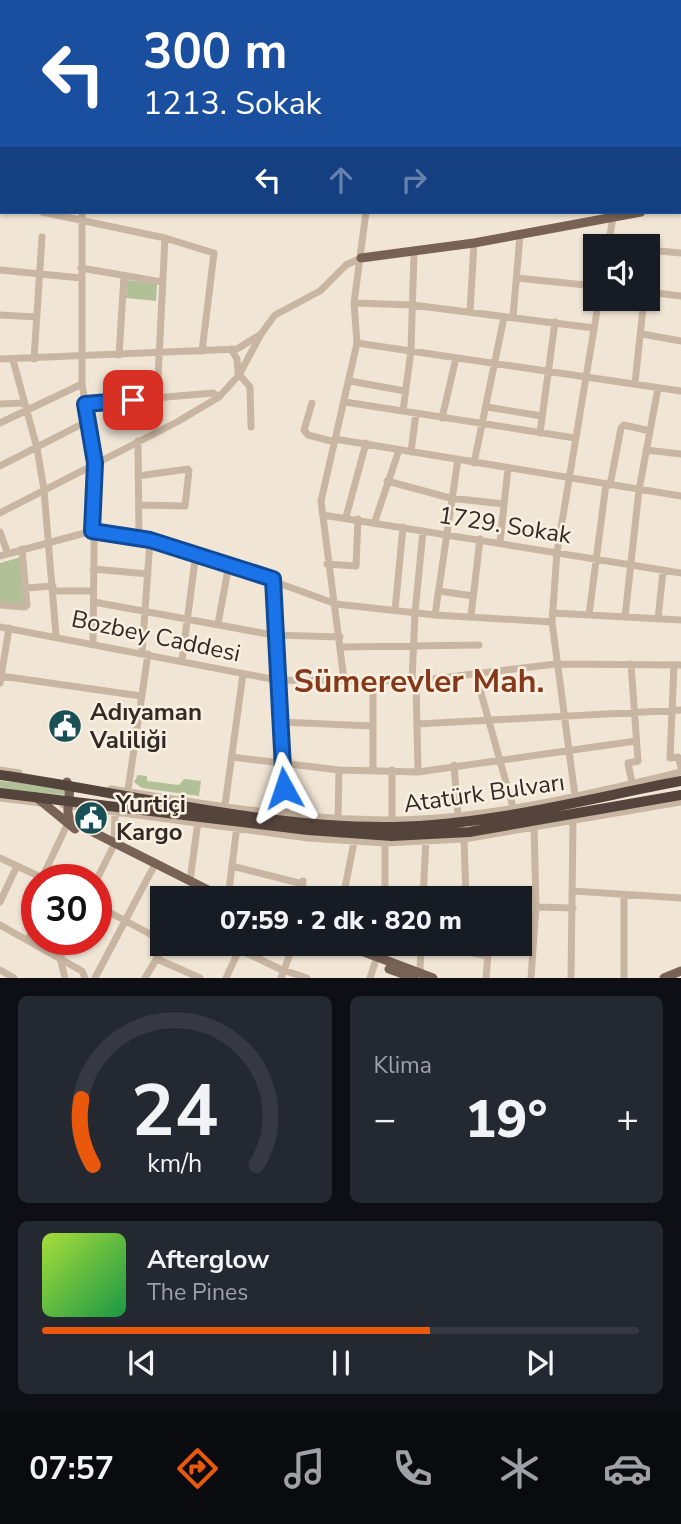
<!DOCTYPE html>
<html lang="tr">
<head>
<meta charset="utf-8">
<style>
  :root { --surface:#171b24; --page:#242831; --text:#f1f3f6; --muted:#9ea1a6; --line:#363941; --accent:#ea580c }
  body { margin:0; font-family:"Nunito Sans",sans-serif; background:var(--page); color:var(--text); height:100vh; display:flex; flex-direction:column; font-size:26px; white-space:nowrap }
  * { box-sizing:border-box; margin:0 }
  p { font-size:23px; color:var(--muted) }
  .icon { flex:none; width:38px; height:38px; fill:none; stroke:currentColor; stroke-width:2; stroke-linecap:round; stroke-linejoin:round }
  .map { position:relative; height:978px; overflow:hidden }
  .details { display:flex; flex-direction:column; gap:18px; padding:18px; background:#0d0f14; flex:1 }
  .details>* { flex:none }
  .guide { position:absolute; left:0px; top:0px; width:682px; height:214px; box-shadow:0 2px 5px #0004; background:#1a4fa0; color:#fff; overflow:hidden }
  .controls { position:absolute; left:583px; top:234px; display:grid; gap:14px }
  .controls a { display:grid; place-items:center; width:77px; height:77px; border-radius:0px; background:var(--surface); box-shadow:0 2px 5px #0004; font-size:35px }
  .speed { position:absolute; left:21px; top:864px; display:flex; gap:14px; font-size:35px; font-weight:700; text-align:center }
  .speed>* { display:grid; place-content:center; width:91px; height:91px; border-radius:50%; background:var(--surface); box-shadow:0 2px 5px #0004; line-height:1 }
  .speed .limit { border:10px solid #d22; background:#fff; color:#111 }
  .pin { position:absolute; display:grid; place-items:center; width:60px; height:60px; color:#fff; margin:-30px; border-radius:14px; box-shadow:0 4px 10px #0006 }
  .me { position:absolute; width:77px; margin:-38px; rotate:355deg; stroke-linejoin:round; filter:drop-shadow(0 0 5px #0008) }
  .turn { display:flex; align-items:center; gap:24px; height:147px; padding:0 28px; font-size:32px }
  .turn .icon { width:91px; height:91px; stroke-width:2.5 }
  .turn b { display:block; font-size:49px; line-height:60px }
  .lanes { display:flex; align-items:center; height:66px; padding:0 28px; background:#0003; justify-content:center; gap:35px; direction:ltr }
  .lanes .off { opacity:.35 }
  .big { font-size:52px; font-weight:800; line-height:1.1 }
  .details .tile { flex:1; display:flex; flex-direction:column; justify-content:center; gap:10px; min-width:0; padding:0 24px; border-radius:10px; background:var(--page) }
  .details .dial { align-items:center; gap:0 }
  .dial svg { height:182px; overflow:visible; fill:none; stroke:var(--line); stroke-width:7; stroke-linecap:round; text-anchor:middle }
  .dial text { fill:var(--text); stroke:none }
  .song { display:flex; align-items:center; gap:21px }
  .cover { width:84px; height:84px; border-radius:10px; background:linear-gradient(135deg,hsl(80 70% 55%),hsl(140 70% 35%)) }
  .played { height:7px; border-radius:4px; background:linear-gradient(90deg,var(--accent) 65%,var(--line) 65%) }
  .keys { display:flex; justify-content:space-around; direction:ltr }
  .heat { display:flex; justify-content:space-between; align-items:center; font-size:38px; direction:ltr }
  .details .tiles { flex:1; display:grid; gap:18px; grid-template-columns:1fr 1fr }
  .tile:last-child { grid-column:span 2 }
  .trip { position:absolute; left:150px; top:886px; width:382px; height:70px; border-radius:0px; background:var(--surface); box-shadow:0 2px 5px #0004; font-weight:800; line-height:70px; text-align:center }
  .tab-bar { display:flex; height:112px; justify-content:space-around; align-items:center; background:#090b0e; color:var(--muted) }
  .tab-bar .icon { width:49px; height:49px }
  .tab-bar .on { color:var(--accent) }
  .tab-bar b { font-size:32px; color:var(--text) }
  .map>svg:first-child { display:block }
  .green { fill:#b1c096 }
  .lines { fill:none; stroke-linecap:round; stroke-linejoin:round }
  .minor { stroke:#c9b6a2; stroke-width:7 }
  .major { stroke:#776255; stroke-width:9 }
  .highway { stroke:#55443b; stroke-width:10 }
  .route-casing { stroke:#114b97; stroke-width:18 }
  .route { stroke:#1a73e8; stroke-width:12 }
  .labels { text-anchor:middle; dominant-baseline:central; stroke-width:5; stroke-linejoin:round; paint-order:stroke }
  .street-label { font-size:24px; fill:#342a25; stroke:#f9f0e2 }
  .poi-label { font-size:24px; font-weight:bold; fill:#342a25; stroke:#f9f0e2; text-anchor:start }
  .district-label { font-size:32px; font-weight:bold; fill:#85391b; stroke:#f9f0e2 }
</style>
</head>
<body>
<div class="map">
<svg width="681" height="978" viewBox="0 0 681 978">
  <rect width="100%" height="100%" fill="#f1e6d6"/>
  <path class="green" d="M127 280 157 284 156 301 126 298Z
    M21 557 24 605 0 602V563Z
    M138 775 147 776V781L179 785 184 779 201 781 199 796 142 788 134 782Z
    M0 781 65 787 67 792 65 795 0 789Z"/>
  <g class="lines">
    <path class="minor" d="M355 0V2
      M436 0V2
      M96 2V0
      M515 2 516 0
      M0 202 2 196
      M42 212 165 238 214 253 202 351
      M82 212V384L95 463 93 643
      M608 247 613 217
      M648 250 681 253
      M81 268 162 282
      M0 270 81 278
      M517 278 595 286
      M648 292 681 296
      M354 303 412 305 594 328
      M470 312 474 243
      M0 315 36 317
      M513 317 520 235
      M642 334 681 341
      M357 343 681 391
      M231 349 237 359 238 373 250 387 251 427
      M119 355 124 276
      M0 359 237 349 258 336
      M34 359 42 237
      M13 360 37 448 44 490 56 635
      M350 381 405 391
      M635 383 644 299
      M157 398 165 238
      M345 402 575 438
      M312 403 304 430 308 435 335 442
      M0 404 23 403
      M85 404 213 393 219 397
      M487 407 542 416
      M403 411 411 350 414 253
      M442 418 456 358
      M0 423 82 384
      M540 433 555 322
      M335 439 681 496
      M138 441 139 538
      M646 450 681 454
      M411 452 416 413
      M474 463 504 317
      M0 466 86 422
      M138 476 188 469 189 471 185 506 139 505
      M387 481 450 498 504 504
      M610 485 621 428 624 425 650 431
      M0 513 177 422 219 397 239 375 261 334 275 315 320 291 346 265 361 258
      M323 515 681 573
      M346 517 366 443
      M375 521 399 450
      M0 532 8 554
      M500 542 508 468
      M0 556 92 531 150 540 196 553 336 604 435 615 552 622
      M327 564 356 566 358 519
      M93 569 148 574
      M273 579V635L287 812
      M26 588 53 586
      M54 591H93
      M439 591 473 596
      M94 602 273 635 340 637
      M0 605 25 607 27 605 22 549
      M395 610 403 527
      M553 613 681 620
      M435 615 458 459
      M589 615 606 484
      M471 616 480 539
      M625 617 639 490 658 388
      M658 619 663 571
      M218 624 229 564
      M0 627 277 680 416 681 556 664 681 665
      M342 647 479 645
      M142 653 150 540
      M182 660 196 553
      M631 664 638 761 628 763 632 783
      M674 665 670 758 678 757 681 767
      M476 675 513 807
      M1 676 141 696
      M373 679V771
      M344 680 321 501 357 343 354 303 366 212
      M412 681 415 613 423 531
      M416 681 418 772
      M0 683 9 628
      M280 722 372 726
      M417 724 681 710
      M232 757 339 770 418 772 636 741
      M454 765 458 815
      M0 770 19 773
      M111 789C202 804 298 820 392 820 489 819 587 794 681 772
      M128 790 148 654
      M575 796 552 622 557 552 599 299
      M0 798 41 803
      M63 805 308 838 385 843 464 839 681 802
      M225 805 243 674
      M338 818 339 770
      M392 820V770
      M464 839 466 898
      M114 842 115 813
      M0 858 47 880
      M232 866 303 884
      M42 878 67 825
      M96 881 113 847
      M190 881 198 821
      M573 891 681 898
      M624 895V978
      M198 898 201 893
      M228 898 237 826
      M301 898 303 881
      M343 898 354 842
      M385 898V843
      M423 898 426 839
      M0 902 17 866
      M96 905 163 941
      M536 907 573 908
      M520 915 535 916
      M0 925 82 971 85 978
      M28 940 37 921
      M225 943 280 969 307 978
      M423 943 488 956
      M376 958 378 943
      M157 959 200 978
      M0 970 14 978
      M420 973 421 943
      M65 978 60 958 68 940
      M95 978 153 868
      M145 978 166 943
      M226 978 239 950
      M281 978 294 943
      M370 978 375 963
      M486 978 489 943
      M531 978 536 907 534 825
      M571 978 573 822"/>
    <path class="major" d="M361 258 474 243 641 212
      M67 782C74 795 63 810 71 821L224 898
      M36 797 75 829
      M326 943 344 951
      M340 943 433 978
      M389 969 414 978
      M664 978 681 971"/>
    <path class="highway" d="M0 775C128 793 265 829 394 827 491 825 586 799 681 781
      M0 793 308 830 392 836 469 832 681 795"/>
  </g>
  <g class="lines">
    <g class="route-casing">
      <path id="route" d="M133 400 85 404 95 463 92 531 150 540 273 579 284 788"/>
    </g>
    <use href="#route" class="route"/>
  </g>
  <defs>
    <g id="civic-disc" transform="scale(1.75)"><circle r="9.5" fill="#195056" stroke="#f9f0e2"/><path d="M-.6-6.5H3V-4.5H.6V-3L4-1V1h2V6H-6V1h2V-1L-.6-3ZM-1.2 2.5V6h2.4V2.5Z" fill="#fff"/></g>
  </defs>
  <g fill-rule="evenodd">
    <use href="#civic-disc" x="65" y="726"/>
    <use href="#civic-disc" x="91" y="818"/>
  </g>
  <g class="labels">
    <g class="street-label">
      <text transform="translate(505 525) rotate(9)">1729. Sokak</text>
      <text transform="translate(156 636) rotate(12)">Bozbey Caddesi</text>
      <text transform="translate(484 793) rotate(-8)">Atatürk Bulvarı</text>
    </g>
    <g class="poi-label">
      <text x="90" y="712">Adıyaman<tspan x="90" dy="28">Valiliği</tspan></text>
      <text x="116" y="804">Yurtiçi<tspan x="116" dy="28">Kargo</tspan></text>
    </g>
    <g class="district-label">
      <text x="419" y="681">Sümerevler Mah.</text>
    </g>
  </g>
</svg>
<div class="controls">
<a><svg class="icon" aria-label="sound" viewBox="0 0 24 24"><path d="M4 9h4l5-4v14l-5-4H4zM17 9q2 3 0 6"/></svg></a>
</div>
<div class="speed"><div class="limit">30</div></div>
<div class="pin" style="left:133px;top:400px;background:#d93025"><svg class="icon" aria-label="arrive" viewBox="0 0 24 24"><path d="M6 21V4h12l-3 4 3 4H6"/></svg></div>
<svg class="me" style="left:284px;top:788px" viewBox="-20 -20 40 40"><path d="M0-17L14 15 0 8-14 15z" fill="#1a73e8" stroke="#fff" stroke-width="4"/></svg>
<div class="trip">07:59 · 2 dk · 820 m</div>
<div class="guide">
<div class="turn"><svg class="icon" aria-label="left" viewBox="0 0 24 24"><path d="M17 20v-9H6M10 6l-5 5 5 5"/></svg><div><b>300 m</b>1213. Sokak</div></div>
<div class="lanes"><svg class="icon" aria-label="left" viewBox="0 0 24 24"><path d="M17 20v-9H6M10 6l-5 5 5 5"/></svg><svg class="icon off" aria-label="ahead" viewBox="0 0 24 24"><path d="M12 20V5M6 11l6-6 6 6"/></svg><svg class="icon off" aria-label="right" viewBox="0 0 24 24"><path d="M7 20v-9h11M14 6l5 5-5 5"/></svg></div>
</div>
</div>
<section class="details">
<div class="tiles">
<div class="tile dial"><svg viewBox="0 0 100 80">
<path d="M14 69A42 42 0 1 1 86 69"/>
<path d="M14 69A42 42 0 0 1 9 40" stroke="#ea580c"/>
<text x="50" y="56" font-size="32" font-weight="700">24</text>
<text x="50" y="72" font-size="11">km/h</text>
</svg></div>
<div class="tile"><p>Klima</p>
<div class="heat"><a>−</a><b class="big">19°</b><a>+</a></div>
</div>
<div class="tile">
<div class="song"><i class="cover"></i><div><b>Afterglow</b><p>The Pines</p></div></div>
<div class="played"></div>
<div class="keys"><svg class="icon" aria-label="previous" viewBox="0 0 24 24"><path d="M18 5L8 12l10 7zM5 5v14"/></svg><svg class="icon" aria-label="pause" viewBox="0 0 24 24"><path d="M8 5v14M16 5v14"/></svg><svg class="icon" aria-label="next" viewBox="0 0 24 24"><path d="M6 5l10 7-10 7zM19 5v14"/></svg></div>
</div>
</div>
</section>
<nav class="tab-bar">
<b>07:57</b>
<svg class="icon on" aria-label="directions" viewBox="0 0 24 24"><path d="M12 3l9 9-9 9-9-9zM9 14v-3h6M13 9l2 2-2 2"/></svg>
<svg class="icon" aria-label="music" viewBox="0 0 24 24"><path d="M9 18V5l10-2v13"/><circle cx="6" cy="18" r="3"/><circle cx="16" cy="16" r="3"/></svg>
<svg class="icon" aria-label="phone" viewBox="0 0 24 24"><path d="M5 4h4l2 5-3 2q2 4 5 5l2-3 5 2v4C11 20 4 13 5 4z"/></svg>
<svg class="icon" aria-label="climate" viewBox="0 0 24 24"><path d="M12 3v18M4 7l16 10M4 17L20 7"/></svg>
<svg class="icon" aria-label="car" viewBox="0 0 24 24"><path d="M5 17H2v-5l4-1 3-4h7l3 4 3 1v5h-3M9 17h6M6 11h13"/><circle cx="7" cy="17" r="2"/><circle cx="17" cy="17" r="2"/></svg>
</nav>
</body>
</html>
